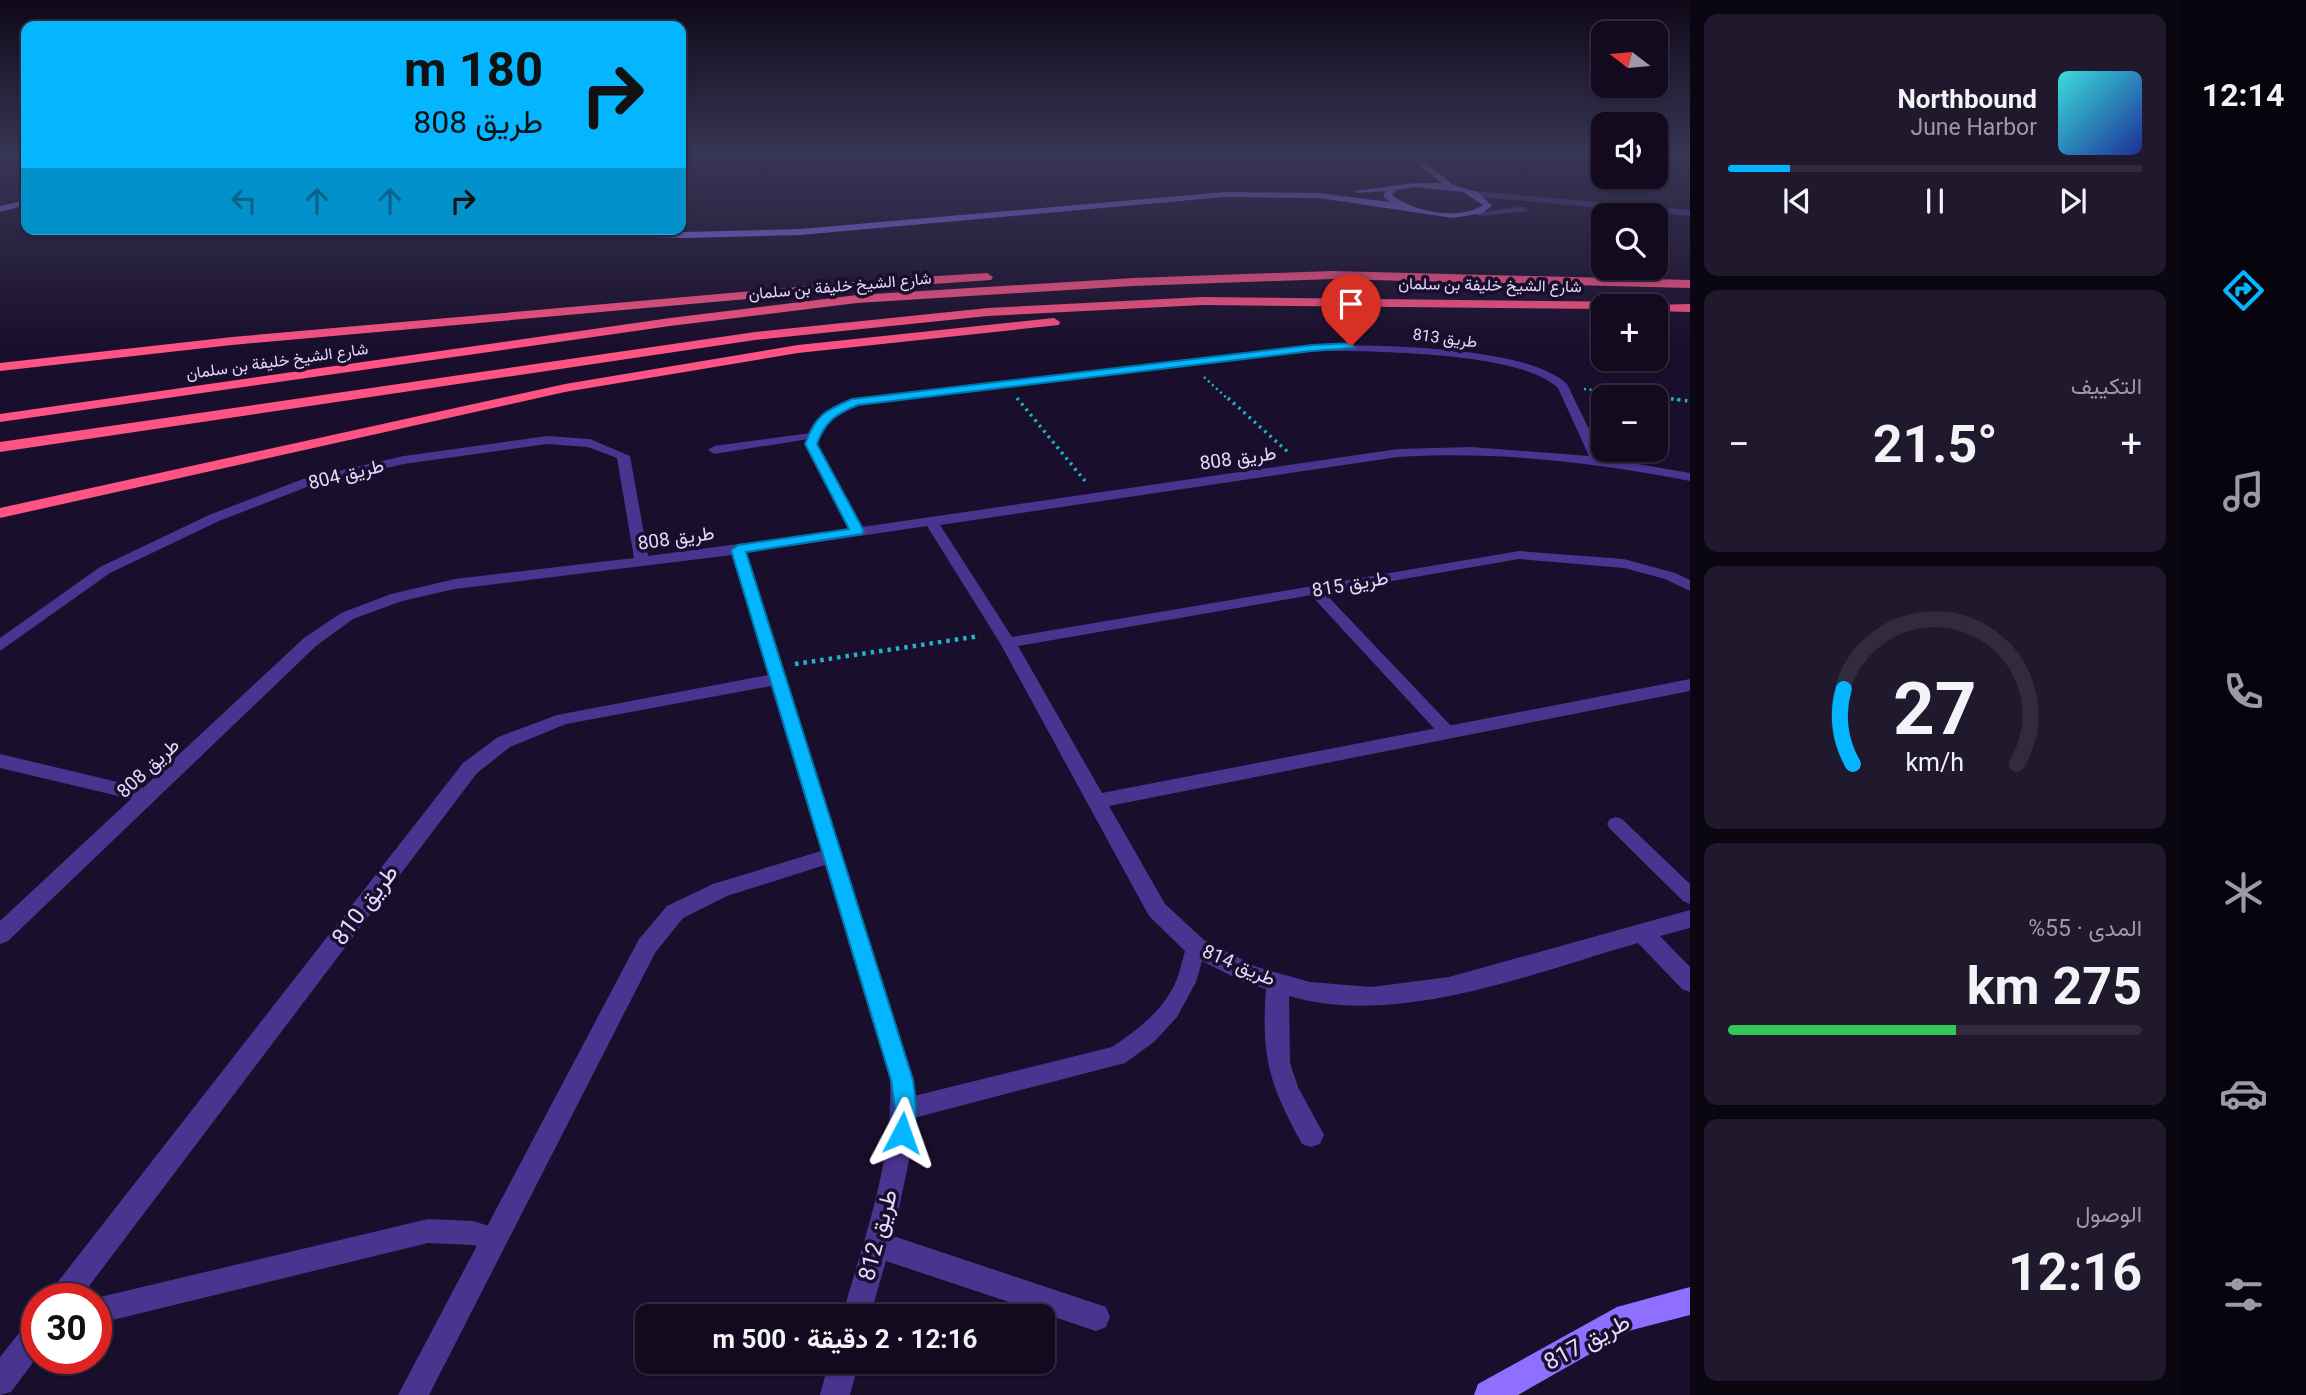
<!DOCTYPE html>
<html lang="ar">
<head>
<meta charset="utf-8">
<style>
  :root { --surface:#130a20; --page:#20182d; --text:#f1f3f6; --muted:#9d9aa5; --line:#322b3e; --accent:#04b6ff }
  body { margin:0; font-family:Roboto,Vazirmatn,sans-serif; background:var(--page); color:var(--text); direction:rtl; height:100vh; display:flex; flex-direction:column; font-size:26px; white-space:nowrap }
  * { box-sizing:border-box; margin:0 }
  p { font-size:23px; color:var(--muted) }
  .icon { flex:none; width:38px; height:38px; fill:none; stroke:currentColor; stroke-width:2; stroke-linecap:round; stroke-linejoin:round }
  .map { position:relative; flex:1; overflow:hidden; direction:ltr }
  .panel { display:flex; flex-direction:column; gap:14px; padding:14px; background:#0a0612; width:490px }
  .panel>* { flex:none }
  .guide { position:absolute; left:21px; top:21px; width:665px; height:214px; border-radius:14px; box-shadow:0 2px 5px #0004,0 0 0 2px var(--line); direction:rtl; background:#04b6ff; color:#111; overflow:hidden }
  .needle { width:46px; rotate:286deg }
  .controls { position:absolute; left:1591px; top:21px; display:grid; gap:14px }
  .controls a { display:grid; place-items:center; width:77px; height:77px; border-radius:14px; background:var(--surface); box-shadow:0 2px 5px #0004,0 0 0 2px var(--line); font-size:35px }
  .speed { position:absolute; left:21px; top:1283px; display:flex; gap:14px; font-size:35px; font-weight:700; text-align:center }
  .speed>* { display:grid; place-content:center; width:91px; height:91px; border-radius:50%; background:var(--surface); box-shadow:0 2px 5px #0004,0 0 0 2px var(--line); line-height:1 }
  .speed .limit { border:10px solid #d22; background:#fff; color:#111 }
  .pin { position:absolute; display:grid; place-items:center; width:60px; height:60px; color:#fff; margin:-72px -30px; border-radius:50% 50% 50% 0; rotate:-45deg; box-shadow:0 0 7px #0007 }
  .pin .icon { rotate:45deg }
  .me { position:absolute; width:77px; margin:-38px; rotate:4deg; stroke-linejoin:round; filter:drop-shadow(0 0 5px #0008) }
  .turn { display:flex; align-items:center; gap:24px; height:147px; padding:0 28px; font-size:32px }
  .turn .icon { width:91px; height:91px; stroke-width:2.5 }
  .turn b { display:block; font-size:49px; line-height:60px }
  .lanes { display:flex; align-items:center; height:66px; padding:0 28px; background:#0003; justify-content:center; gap:35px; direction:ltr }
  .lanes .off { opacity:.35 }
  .big { font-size:52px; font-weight:700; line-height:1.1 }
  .panel .card { flex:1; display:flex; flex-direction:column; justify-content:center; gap:10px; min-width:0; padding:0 24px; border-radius:14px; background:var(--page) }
  .panel .dial { align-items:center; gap:0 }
  .dial svg { height:182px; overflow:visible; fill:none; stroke:var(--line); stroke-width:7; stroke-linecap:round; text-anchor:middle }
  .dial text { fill:var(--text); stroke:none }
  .song { display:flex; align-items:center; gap:21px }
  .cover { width:84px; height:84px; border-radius:10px; background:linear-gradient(135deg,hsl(180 70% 55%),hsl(230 70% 35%)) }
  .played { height:7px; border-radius:4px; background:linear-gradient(90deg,var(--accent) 15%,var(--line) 15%) }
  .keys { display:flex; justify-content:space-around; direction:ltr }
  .heat { display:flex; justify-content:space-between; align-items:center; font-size:38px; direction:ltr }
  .charge { height:10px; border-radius:5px; background:linear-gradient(90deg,#34c759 55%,var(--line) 0) }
  .trip { position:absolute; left:635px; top:1304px; width:420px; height:70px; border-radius:14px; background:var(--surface); box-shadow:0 2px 5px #0004,0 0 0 2px var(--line); font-weight:700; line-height:70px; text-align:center; direction:rtl }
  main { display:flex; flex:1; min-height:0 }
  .menu { display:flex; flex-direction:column; width:126px; justify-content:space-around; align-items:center; background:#08040d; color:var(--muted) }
  .menu .icon { width:49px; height:49px }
  .menu .active { color:var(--accent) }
  .menu b { font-size:32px; color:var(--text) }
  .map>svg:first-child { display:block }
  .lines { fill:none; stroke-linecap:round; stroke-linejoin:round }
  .path-far2 { stroke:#23b2c8; stroke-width:2.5; stroke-dasharray:2 3.5; stroke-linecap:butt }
  .path-far1 { stroke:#23b2c8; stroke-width:3.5; stroke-dasharray:2.5 4.5; stroke-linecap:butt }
  .path { stroke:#23b2c8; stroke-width:4.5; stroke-dasharray:3.5 5; stroke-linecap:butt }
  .lane { fill:#49348f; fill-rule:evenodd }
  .street { fill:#49348f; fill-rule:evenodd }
  .secondary { fill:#8e6fff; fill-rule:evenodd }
  .highway { fill:#ff5384; fill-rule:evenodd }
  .route { fill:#04b6ff; stroke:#0376a6; stroke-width:2 }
  .labels { text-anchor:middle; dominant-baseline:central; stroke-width:7; stroke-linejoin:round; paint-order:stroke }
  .far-street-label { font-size:16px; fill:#e4d8ff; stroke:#190e2b }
  .street-label { font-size:19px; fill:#e4d8ff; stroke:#190e2b }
  .near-street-label { font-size:23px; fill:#e4d8ff; stroke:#190e2b }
</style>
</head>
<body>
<main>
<nav class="menu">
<b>12:14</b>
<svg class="icon active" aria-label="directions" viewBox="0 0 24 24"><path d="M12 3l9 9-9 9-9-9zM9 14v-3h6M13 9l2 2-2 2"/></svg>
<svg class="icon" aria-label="music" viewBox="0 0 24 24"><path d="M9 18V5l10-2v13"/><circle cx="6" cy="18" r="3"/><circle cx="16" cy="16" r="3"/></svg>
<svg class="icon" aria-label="phone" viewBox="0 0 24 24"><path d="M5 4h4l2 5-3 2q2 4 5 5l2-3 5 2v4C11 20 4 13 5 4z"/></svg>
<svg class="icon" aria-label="climate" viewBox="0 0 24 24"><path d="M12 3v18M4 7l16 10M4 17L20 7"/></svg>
<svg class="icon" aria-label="car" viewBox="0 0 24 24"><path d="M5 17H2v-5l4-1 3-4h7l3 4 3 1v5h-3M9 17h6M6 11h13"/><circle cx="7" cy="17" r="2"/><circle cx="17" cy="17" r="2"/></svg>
<svg class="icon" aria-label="filters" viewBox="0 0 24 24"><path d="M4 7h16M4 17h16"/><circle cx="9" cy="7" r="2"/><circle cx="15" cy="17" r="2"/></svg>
</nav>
<section class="panel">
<div class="card">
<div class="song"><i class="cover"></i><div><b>Northbound</b><p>June Harbor</p></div></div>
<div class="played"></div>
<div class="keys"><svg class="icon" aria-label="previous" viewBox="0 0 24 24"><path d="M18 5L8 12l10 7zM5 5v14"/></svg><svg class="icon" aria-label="pause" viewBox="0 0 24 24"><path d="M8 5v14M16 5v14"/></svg><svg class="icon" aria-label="next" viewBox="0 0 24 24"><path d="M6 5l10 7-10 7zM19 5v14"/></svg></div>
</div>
<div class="card"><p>التكييف</p>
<div class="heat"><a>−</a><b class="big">21.5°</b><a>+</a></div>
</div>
<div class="card dial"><svg viewBox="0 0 100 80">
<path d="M14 69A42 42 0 1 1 86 69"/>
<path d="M14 69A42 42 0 0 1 10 36" stroke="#04b6ff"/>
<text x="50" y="56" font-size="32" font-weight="700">27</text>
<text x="50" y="72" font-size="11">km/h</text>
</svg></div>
<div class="card"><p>المدى · 55%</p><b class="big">275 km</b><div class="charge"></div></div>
<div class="card"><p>الوصول</p><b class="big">12:16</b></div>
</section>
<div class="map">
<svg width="1690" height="1395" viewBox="0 0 1690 1395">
  <rect width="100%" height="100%" fill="#190e2b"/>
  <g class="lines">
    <path class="path-far2" d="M1204 377 1229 400
      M1584 389 1679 400"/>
    <path class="path-far1" d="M1017 398 1085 481
      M1228 398 1289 453
      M1664 398 1690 401"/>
    <path class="path" d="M795 664 980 636"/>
    <path class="lane" d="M811 433 815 434V438L714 454 708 450 714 446Z
      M1314 586 1319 587 1454 729 1456 733 1454 737H1442L1309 593 1307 590 1309 587Z
      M1616 817 1622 819 1690 884V904L1683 901 1610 829 1607 824 1610 819Z
      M1196 939 1203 941 1206 947 1196 982 1177 1017 1154 1042 1125 1063 906 1120 898 1117 895 1109 898 1101 906 1098 1112 1047C1138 1030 1165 1009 1177 979 1182 966 1183 953 1189 941Z
      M428 1219 473 1221 502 1230 505 1239 502 1248 493 1251 473 1245 428 1243 96 1324V1298Z"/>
    <path class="street" d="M1473 191 1690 210V216L1470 196Z
      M1525 206 1528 211 1479 216 1475 213Z
      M1312 345C1370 345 1527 345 1567 384L1603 458 1690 473V481C1593 462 1497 451 1398 457L940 525 1012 637 1519 551 1624 559 1675 573 1690 580V591L1665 579 1624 568 1519 559 1018 646 1102 793 1690 679V691L1109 806 1165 904 1204 940 1257 967 1310 982 1371 987 1449 977 1690 910V928L1660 936 1690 967V992L1682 989 1638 943C1532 973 1399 1028 1289 996L1290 1063 1298 1087 1324 1135 1320 1144 1311 1147 1302 1144C1269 1084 1261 1057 1266 989L1244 982 1188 954 1149 916 1000 643 927 526 746 553 914 1080V1137L893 1236 1106 1307 1110 1317 1106 1327 1096 1331 886 1261 870 1316H842C864 1239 893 1163 890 1080L825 865 727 896 683 918 655 953 429 1395H398L639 939 667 906 713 884 821 851 771 686 566 724 510 747 477 773 80 1298H49L53 1288 463 763 498 737 557 715 768 675 732 555 455 589 402 601 353 619 316 646 8 941 0 944V921L131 799 0 768V754L143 788 304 638 341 613 391 594 455 579 634 558 617 458 588 447 547 444 404 464 312 485 219 521 110 573 0 651V638L100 567 209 515 303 479 404 456 547 436 590 439 630 456 648 556 849 529 805 444C810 418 829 408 852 399ZM1312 351C1366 351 1521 351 1558 388L1589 456 1471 447 1398 449 862 527 817 444C821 422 838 413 858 405Z
      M37 1319V1357L11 1392 0 1395V1357L27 1323Z
      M829 1362H859L850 1395H820Z"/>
    <path class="secondary" d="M1419 162H1425L1453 185 1478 192 1492 206 1482 213 1453 218 1319 198 1224 197 800 235 683 238 624 236 561 229 683 232 800 229 1224 192 1319 193 1390 202 1383 196 1386 191 1358 193 1354 191 1415 183H1442L1419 166ZM1415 187 1463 192 1483 205C1459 221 1414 212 1392 195L1396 190Z
      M26 200V205L0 212V206Z
      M1690 1287V1315L1632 1330 1518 1395H1474L1478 1384 1617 1307Z"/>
    <path class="highway" d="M1332 271 1690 280V288L1332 279 1133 286 857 303 670 326 0 422V414L670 318 857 295 1133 278Z
      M987 273 993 277 991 280 904 286 898 282 904 278Z
      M854 282 860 286 858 289 232 345 0 371V363L232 337Z
      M1202 297 1645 302 1651 305 1690 304V312L1656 311V306H1603V309L1202 305 988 316 755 340 0 452V442L755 332 988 308Z
      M1054 318 1060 322 1059 325 798 353 565 392 0 518V508L565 384 798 345Z"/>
  </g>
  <linearGradient id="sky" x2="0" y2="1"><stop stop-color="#0e0818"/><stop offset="0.44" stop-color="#383655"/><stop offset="1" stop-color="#383655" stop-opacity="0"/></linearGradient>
  <rect width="1690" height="350" fill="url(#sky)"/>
  <path class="route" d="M1351 343 1355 348 1312 351 858 405C836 414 825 421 817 444L864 531 862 534 746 552 913 1080C916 1102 919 1121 910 1141L902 1144 894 1141 891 1133 895 1109 891 1080 731 550 738 545 849 529 805 444C816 415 824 411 852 399L1312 345Z"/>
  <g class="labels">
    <g class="far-street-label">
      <text transform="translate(1490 285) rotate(1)">شارع الشيخ خليفة بن سلمان</text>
      <text transform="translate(840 286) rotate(-5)">شارع الشيخ خليفة بن سلمان</text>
      <text transform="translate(1445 338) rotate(7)">طريق 813</text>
      <text transform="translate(277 361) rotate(-8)">شارع الشيخ خليفة بن سلمان</text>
    </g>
    <g class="street-label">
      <text transform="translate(1238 458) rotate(-8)">طريق 808</text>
      <text transform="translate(346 474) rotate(-14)">طريق 804</text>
      <text transform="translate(676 538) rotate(-8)">طريق 808</text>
      <text transform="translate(1350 584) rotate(-10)">طريق 815</text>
      <text transform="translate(148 768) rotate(-43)">طريق 808</text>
      <text transform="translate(1239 965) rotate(23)">طريق 814</text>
    </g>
    <g class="near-street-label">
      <text transform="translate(365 905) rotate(-53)">طريق 810</text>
      <text transform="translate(878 1235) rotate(-75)">طريق 812</text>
      <text transform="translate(1587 1342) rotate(-28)">طريق 817</text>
    </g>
  </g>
</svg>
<div class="controls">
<a><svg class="needle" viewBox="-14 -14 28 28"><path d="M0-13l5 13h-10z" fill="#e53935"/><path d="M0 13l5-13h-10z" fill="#9d9aa5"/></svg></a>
<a><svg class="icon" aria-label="sound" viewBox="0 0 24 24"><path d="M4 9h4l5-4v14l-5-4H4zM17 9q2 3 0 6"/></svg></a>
<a><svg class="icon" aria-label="search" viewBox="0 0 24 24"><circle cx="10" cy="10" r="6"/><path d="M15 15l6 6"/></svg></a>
<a>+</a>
<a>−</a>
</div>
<div class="speed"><div class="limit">30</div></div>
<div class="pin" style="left:1351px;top:346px;background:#d93025"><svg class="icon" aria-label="arrive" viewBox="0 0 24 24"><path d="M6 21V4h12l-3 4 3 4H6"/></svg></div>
<svg class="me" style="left:902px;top:1133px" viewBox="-20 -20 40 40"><path d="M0-17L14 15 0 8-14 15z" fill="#04b6ff" stroke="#fff" stroke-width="4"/></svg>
<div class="trip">12:16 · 2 دقيقة · 500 m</div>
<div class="guide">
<div class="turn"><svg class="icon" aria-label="right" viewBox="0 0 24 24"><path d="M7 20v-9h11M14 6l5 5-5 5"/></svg><div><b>180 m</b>طريق 808</div></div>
<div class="lanes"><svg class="icon off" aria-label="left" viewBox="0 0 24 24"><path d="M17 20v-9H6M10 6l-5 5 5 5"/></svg><svg class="icon off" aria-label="ahead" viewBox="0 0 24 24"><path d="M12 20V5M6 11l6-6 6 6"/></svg><svg class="icon off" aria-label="ahead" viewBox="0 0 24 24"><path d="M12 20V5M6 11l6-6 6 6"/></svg><svg class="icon" aria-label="right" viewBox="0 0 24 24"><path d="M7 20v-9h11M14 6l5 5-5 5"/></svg></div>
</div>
</div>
</main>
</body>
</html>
